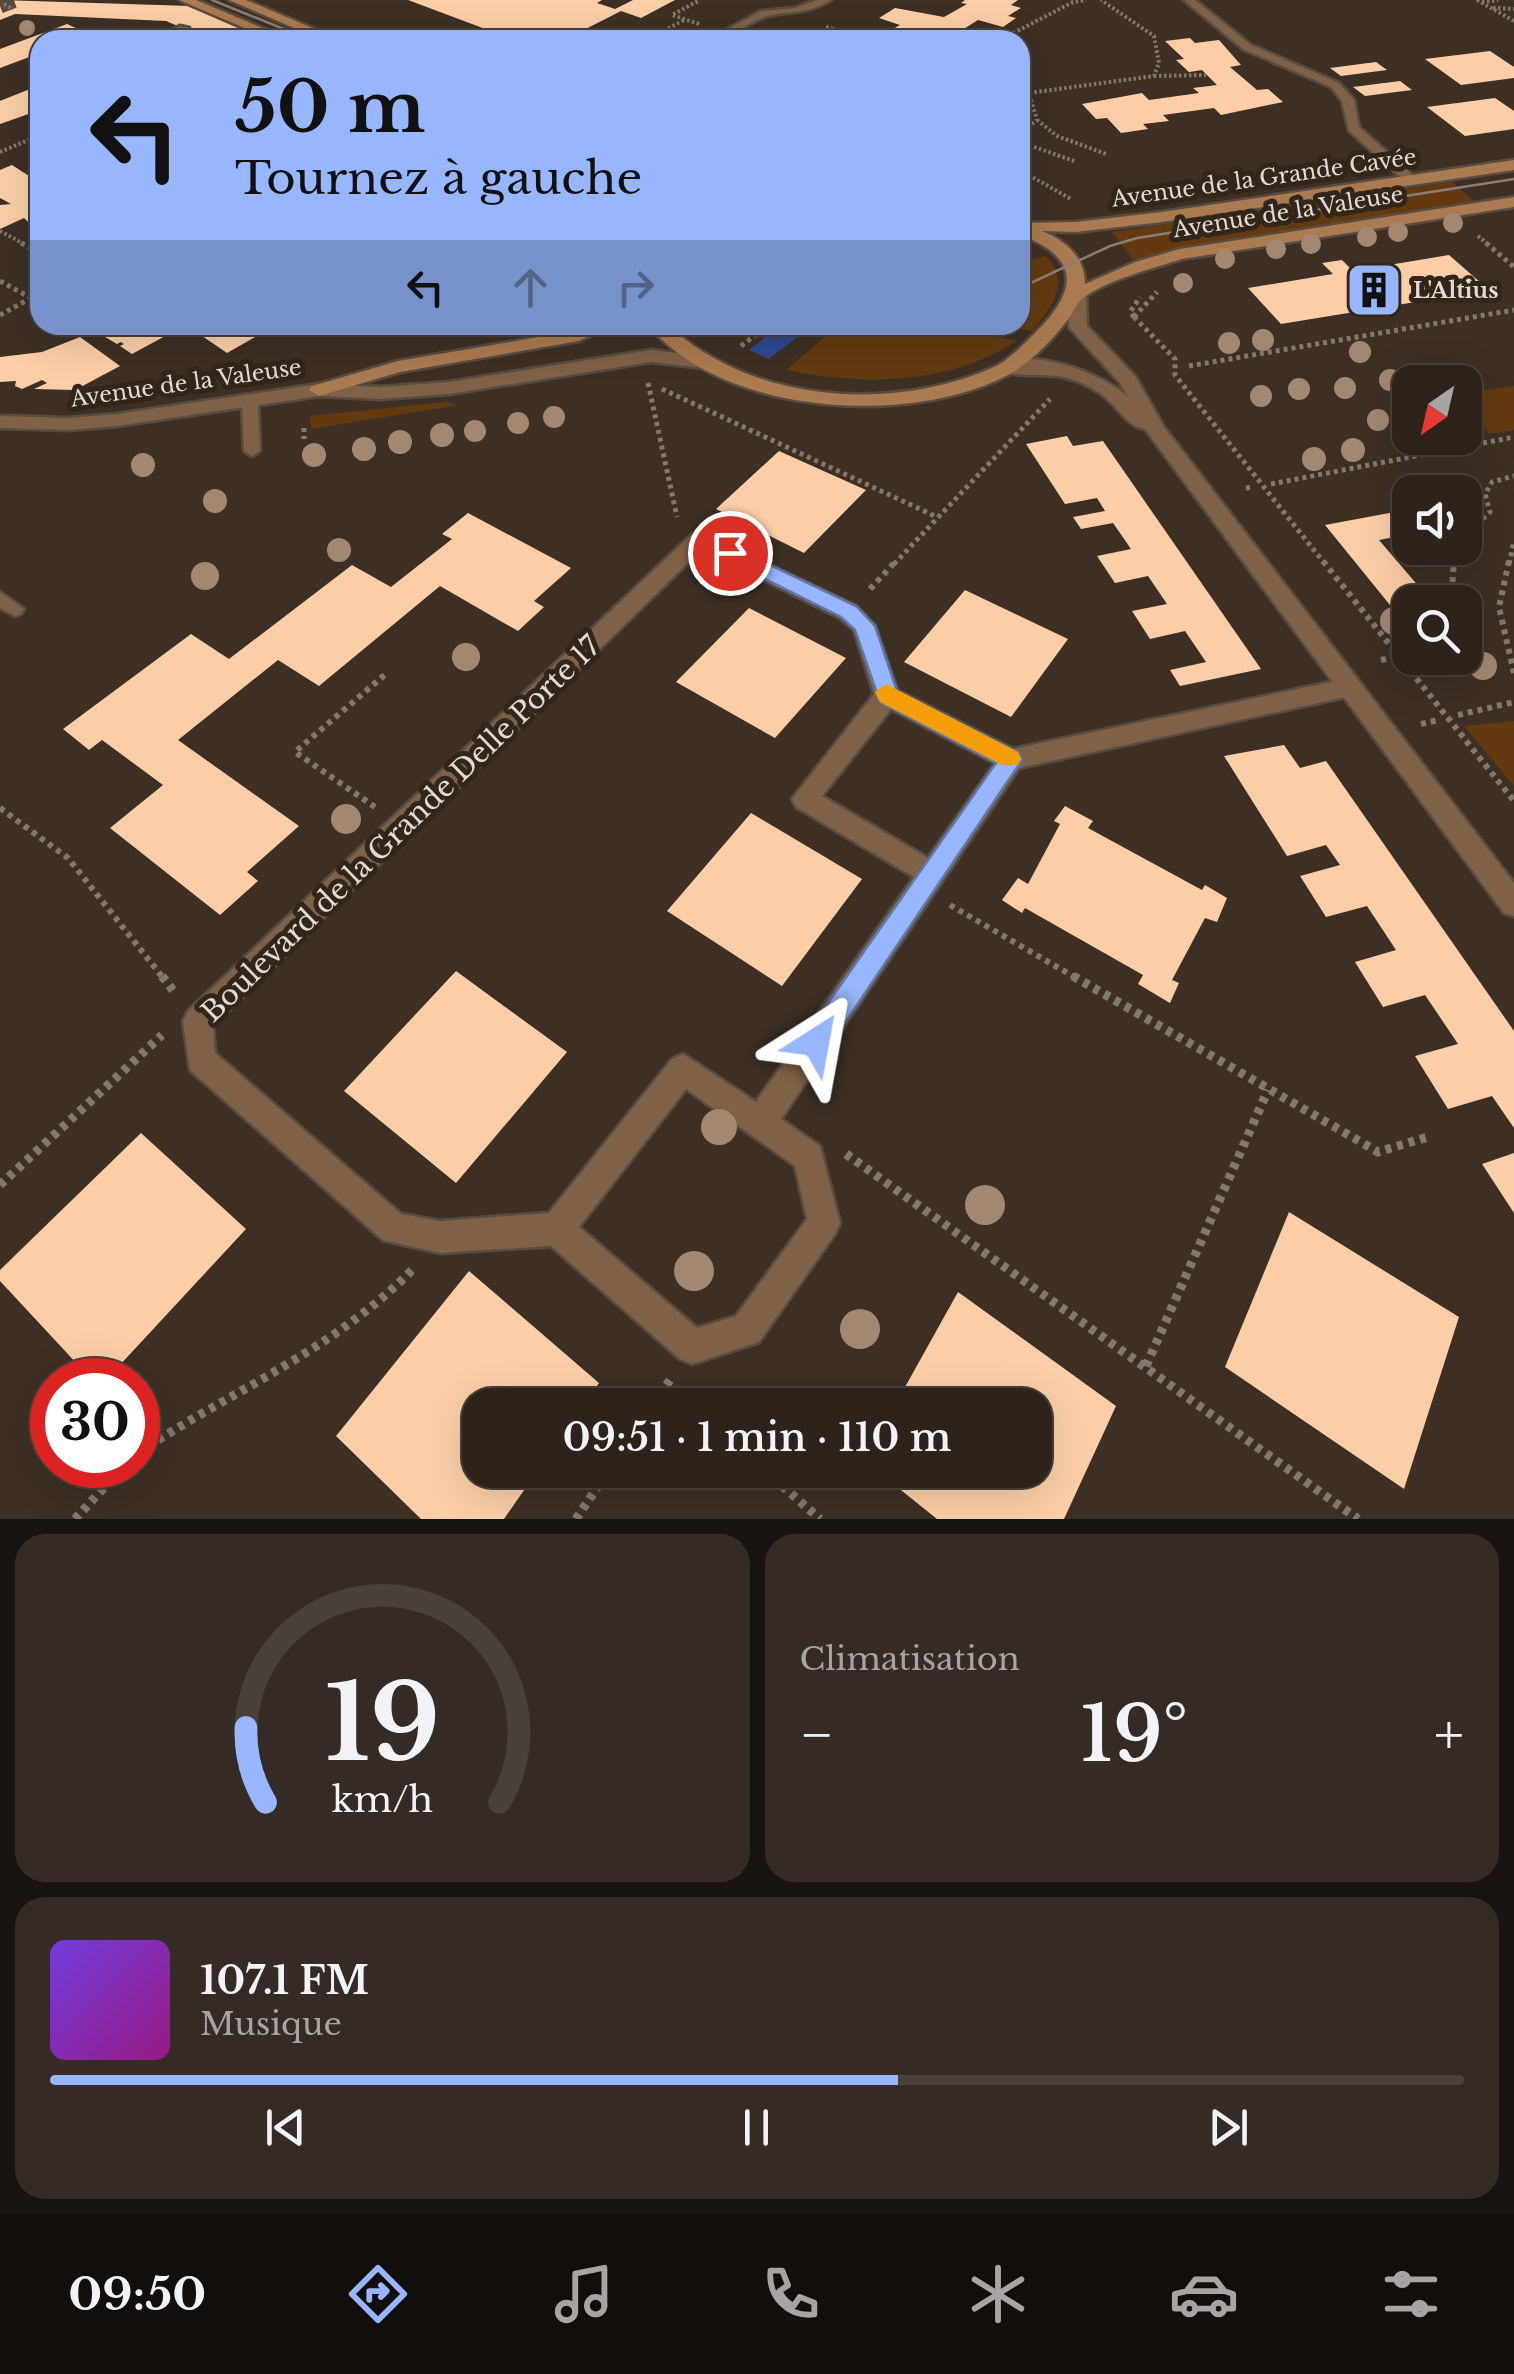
<!DOCTYPE html>
<html lang="fr">
<head>
<meta charset="utf-8">
<style>
  :root { --surface:#2e231b; --page:#362b24; --text:#f1f3f6; --muted:#a7a4a3; --line:#49403a; --accent:#97b6fd }
  body { margin:0; font-family:"Libre Baskerville",serif; background:var(--page); color:var(--text); height:100vh; display:flex; flex-direction:column; font-size:38px; white-space:nowrap }
  * { box-sizing:border-box; margin:0 }
  p { font-size:32px; color:var(--muted) }
  .icon { flex:none; width:55px; height:55px; fill:none; stroke:currentColor; stroke-width:2; stroke-linecap:round; stroke-linejoin:round }
  .map { position:relative; height:1519px; overflow:hidden }
  .sheet { display:flex; flex-direction:column; gap:15px; padding:15px; background:#19130f; flex:1 }
  .sheet>* { flex:none }
  .banner { position:absolute; left:30px; top:30px; width:1000px; height:305px; border-radius:30px; box-shadow:0 10px 40px #0002,0 0 0 2px var(--line); background:#97b6fd; color:#111; overflow:hidden }
  .needle { width:65px; rotate:214deg }
  .buttons { position:absolute; left:1392px; top:365px; display:grid; gap:20px }
  .buttons a { display:grid; place-items:center; width:90px; height:90px; border-radius:20px; background:var(--surface); box-shadow:0 10px 40px #0002,0 0 0 2px var(--line); font-size:50px }
  .speed { position:absolute; left:30px; top:1358px; display:flex; gap:20px; font-size:50px; font-weight:700; text-align:center }
  .speed>* { display:grid; place-content:center; width:130px; height:130px; border-radius:50%; background:var(--surface); box-shadow:0 10px 40px #0002,0 0 0 2px var(--line); line-height:1 }
  .speed .limit { border:15px solid #d22; background:#fff; color:#111 }
  .pin { position:absolute; display:grid; place-items:center; width:85px; height:85px; color:#fff; margin:-42px; border:5px solid #fff; border-radius:50%; box-shadow:0 2px 10px #0007 }
  .me { position:absolute; width:110px; margin:-55px; rotate:34deg; stroke-linejoin:round; filter:drop-shadow(0 0 8px #0008) }
  .turn { display:flex; align-items:center; gap:35px; height:210px; padding:0 40px; font-size:45px }
  .turn .icon { width:130px; height:130px; stroke-width:2.5 }
  .turn b { display:block; font-size:70px; line-height:85px }
  .lanes { display:flex; align-items:center; height:95px; padding:0 40px; background:#0003; justify-content:center; gap:50px; direction:ltr }
  .lanes .off { opacity:.35 }
  .big { font-size:75px; font-weight:600; line-height:1.1 }
  .sheet .card { flex:1; display:flex; flex-direction:column; justify-content:center; gap:15px; min-width:0; padding:0 35px; border-radius:30px; background:var(--page) }
  .sheet .dial { align-items:center; gap:0 }
  .dial svg { height:260px; overflow:visible; fill:none; stroke:var(--line); stroke-width:7; stroke-linecap:round; text-anchor:middle }
  .dial text { fill:var(--text); stroke:none }
  .song { display:flex; align-items:center; gap:30px }
  .cover { width:120px; height:120px; border-radius:15px; background:linear-gradient(135deg,hsl(260 70% 55%),hsl(310 70% 35%)) }
  .played { height:10px; border-radius:5px; background:linear-gradient(90deg,var(--accent) 60%,var(--line) 60%) }
  .keys { display:flex; justify-content:space-around; direction:ltr }
  .heat { display:flex; justify-content:space-between; align-items:center; font-size:55px; direction:ltr }
  .sheet .tiles { flex:1; display:grid; gap:15px; grid-template-columns:1fr 1fr }
  .card:last-child { grid-column:span 2 }
  .trip { position:absolute; left:462px; top:1388px; width:590px; height:100px; border-radius:30px; background:var(--surface); box-shadow:0 10px 40px #0002,0 0 0 2px var(--line); font-weight:600; line-height:100px; text-align:center }
  .dock { display:flex; height:160px; justify-content:space-around; align-items:center; background:#120e0b; color:var(--muted) }
  .dock .icon { width:70px; height:70px }
  .dock .selected { color:var(--accent) }
  .dock b { font-size:45px; color:var(--text) }
  .map>svg:first-child { display:block }
  .green { fill:#633a0f }
  .water { fill:#2d488f }
  .building { fill:#fbcea7 }
  .lines { fill:none; stroke-linecap:round; stroke-linejoin:round }
  .minor-tunnel { stroke:#56493e; stroke-width:15; stroke-dasharray:15 8; stroke-linecap:butt }
  .service-casing { stroke:#584b40; stroke-width:5 }
  .minor-casing { stroke:#584b40; stroke-width:5 }
  .tertiary-casing { stroke:#584b40; stroke-width:5 }
  .secondary-casing { stroke:#584b40; stroke-width:5 }
  .path-far3 { stroke:#83786e; stroke-width:4; stroke-dasharray:2.5 2.5; stroke-linecap:butt }
  .path-far2 { stroke:#83786e; stroke-width:5; stroke-dasharray:4 4; stroke-linecap:butt }
  .path-far1 { stroke:#83786e; stroke-width:6; stroke-dasharray:5 5; stroke-linecap:butt }
  .path { stroke:#83786e; stroke-width:9; stroke-dasharray:6 6; stroke-linecap:butt }
  .service { fill:#7f6147; fill-rule:evenodd }
  .minor { fill:#7f6147; fill-rule:evenodd }
  .tertiary { fill:#7f6147; fill-rule:evenodd }
  .secondary { fill:#aa7a50; fill-rule:evenodd }
  .tram { stroke:#8a7e75; stroke-width:2.5 }
  .tree { fill:#a38871 }
  .route { fill:#97b6fd; stroke:#6276a4; stroke-width:2.5 }
  .slow { fill:#f59e0b }
  .labels { text-anchor:middle; dominant-baseline:central; stroke-width:10; stroke-linejoin:round; paint-order:stroke }
  .far-street-label { font-size:22px; fill:#e3dbd3; stroke:#32251a }
  .far-poi-label { font-size:22px; font-weight:bold; fill:#e3dbd3; stroke:#32251a; text-anchor:start }
  .street-label { font-size:28px; fill:#e3dbd3; stroke:#32251a }
</style>
</head>
<body>
<div class="map">
<svg width="1514" height="1519" viewBox="0 0 1514 1519">
  <rect width="100%" height="100%" fill="#3d2f24"/>
  <path class="green" d="M1452 182 1475 202 1175 249 1134 261 1112 232Z
    M1046 256C1071 283 1052 307 1032 331L999 325H1020V262Z
    M839 325H945L1017 341C949 385 863 386 786 370Z
    M1514 386V430L1489 434 1465 393Z
    M445 402 459 405 311 429 310 416Z
    M1514 721V786L1464 726Z"/>
  <path class="water" d="M781 325H813L769 359 749 350Z"/>
  <path class="building" d="M0 0 191 6 273 40H211L166 21 15 14 0 20Z
    M408 0H602L597 3 615 9 633 0H675L641 18 621 11 564 40H515Z
    M965 0H1018L1011 5 1021 8 1008 16 1016 18 1003 27 978 20 959 32 969 35 961 40H941L920 34 915 37 893 29 900 25 879 18 895 8 944 17 967 4 961 3Z
    M67 24 89 34 73 40H40V53L0 68V49Z
    M1190 38 1195 43 1219 40 1241 65 1230 67 1257 90 1268 89 1283 102 1221 115 1214 108 1163 115 1169 121 1143 124 1148 129 1121 133 1107 118 1096 119 1082 104 1142 93 1149 100 1199 93 1193 88 1217 85 1202 70 1189 72 1176 60 1184 59 1165 41Z
    M1490 51 1514 67V78L1461 85 1425 59Z
    M1376 62 1387 70 1341 76 1330 68Z
    M1400 81 1412 90 1365 96 1353 87Z
    M40 85V110L0 124V101Z
    M1495 98 1514 111V129L1465 136 1427 107Z
    M12 165 40 183V233L24 218 0 229V205L11 204 0 198V170Z
    M1449 255 1489 290 1281 324 1248 288 1333 274 1322 263 1342 260 1353 271Z
    M126 325H176L180 328 132 354 120 346 124 344 121 342 117 344 105 337Z
    M186 325H269L273 327 227 353Z
    M80 337 120 366 75 390 34 389 47 383 42 380 22 389 15 386 16 381 0 382V357L42 352Z
    M1067 436 1073 446 1103 441 1261 669 1180 686 1170 670 1206 662 1185 631 1150 639 1132 611 1167 604 1148 576 1115 583 1097 556 1131 549 1113 523 1081 529 1073 517 1105 511 1097 498 1065 504 1026 444Z
    M779 451 866 490 804 553 716 509Z
    M1413 476 1434 488 1445 479 1462 481 1473 488 1476 499 1465 504V492H1410V498L1400 491 1396 483 1402 477Z
    M1400 511 1410 522V534L1379 540 1432 602H1410L1407 626 1325 525Z
    M468 513 571 568 534 601 544 607 518 631 440 586 319 686 278 660 178 740 299 826 247 872 258 881 220 915 110 828 163 785 102 740 89 750 63 729 191 634 229 659 352 565 391 587 452 539 442 534Z
    M965 590 1068 639 1011 717 904 662Z
    M749 608 846 658 775 738 676 682Z
    M1284 745 1300 768 1326 761 1514 1031V1128L1492 1096 1448 1109 1415 1056 1458 1044 1425 995 1383 1007 1355 962 1396 950 1367 906 1326 917 1300 876 1340 865 1326 845 1287 856 1224 756Z
    M1065 806 1093 821 1088 828 1202 890 1205 885 1227 898 1217 922 1205 918 1172 980 1179 983 1170 1003 1138 984 1143 975 1025 908 1022 913 1002 900 1018 878 1028 884 1060 824 1054 821Z
    M751 813 862 879 782 986 667 911Z
    M456 971 567 1052 456 1183 344 1091Z
    M141 1133 246 1229 106 1380H92L0 1281V1270Z
    M1514 1153V1213L1482 1164Z
    M1289 1212 1459 1317 1404 1489 1225 1367Z
    M469 1271 599 1383 584 1405H480V1470H538L504 1519H421L336 1436Z
    M958 1292 1116 1406 1064 1519H937L876 1470H1035V1405H895Z"/>
  <g class="lines">
    <path class="minor-tunnel" d="M0 6 15 0"/>
    <g class="service-casing">
      <path id="service" d="M816 0H831C807 15 792 10 768 16 746 22 732 40 708 40L761 11 795 8Z
        M1184 0H1195L1251 45 1339 83 1354 100 1359 127 1415 177V183H1407L1349 131 1342 101 1331 87 1243 49Z
        M180 26 189 28 166 40H152Z
        M250 397 258 402 260 451 252 456 244 451 242 402Z
        M0 592 24 609 21 614 15 616 0 608Z"/>
    </g>
    <g class="minor-casing">
      <path id="minor" d="M700 532 856 606 875 626 897 690 1013 749 1350 678 1358 680 1362 687 1358 694 1350 696 1019 768 781 1119 820 1146 840 1223 835 1234 759 1342 692 1364 680 1359 551 1246 440 1253 383 1240 190 1070 183 1021 188 1011 692 534ZM702 549 840 618 854 630 874 694 792 799 796 807 914 877 756 1102 683 1054 672 1059 549 1213 440 1221 401 1214 215 1053 213 1026ZM891 709 995 763 928 858 822 796ZM686 1089 795 1166 807 1219 736 1316 697 1328 579 1227Z"/>
    </g>
    <g class="tertiary-casing">
      <path id="tertiary" d="M1077 289 1086 294 1087 326 1135 376 1164 427 1514 883V916L1504 913 1145 429C1127 427 1117 405 1101 394 1060 366 1040 380 999 372L997 368C1026 344 1102 373 1128 397L1120 383 1069 327 1068 294Z
        M651 350 704 356 713 362 704 368 651 362 449 394 380 399 319 396 117 426 69 430 0 428V416L69 418 117 414 319 384 380 387 449 382Z"/>
    </g>
    <g class="secondary-casing">
      <path id="secondary" d="M179 0H196L291 40H272Z
        M229 0H246L341 40H322Z
        M1514 160V170L1162 222 1076 232 1042 231C1066 241 1085 257 1085 284L1135 262 1180 249 1514 197V207L1182 259C1154 268 1107 280 1083 298 1077 302 1072 315 1066 322 1052 340 1031 362 1010 374 911 427 723 416 648 325H668C751 402 889 413 992 368 1008 361 1021 347 1033 335 1077 293 1083 258 1020 235L1022 223 1076 222 1162 212Z
        M589 325H613L579 341 400 372 319 396 309 390 312 386 398 361 574 331Z"/>
    </g>
    <path class="path-far3" d="M1477 0 1514 21
      M1482 2 1498 0
      M4 4 13 9
      M1493 8 1514 9
      M699 24 672 15 700 0
      M826 27 868 40
      M827 29 834 34 829 40
      M646 40 684 20
      M1000 40 1073 2 1086 0
      M1154 76 1206 75
      M1020 89 1029 93
      M1037 120 1057 136 1106 154
      M1020 133 1037 120 1029 93 1154 76 1159 63 1154 36 1101 0
      M1020 142 1074 161
      M0 152 40 135
      M1020 170 1071 199
      M0 231 26 245
      M1478 236 1489 245"/>
    <path class="path-far2" d="M21 243 40 253
      M1486 243 1514 267
      M0 281 31 298
      M0 315 40 293
      M1134 317 1175 359V375L1325 564
      M1134 317 1157 292
      M1134 317 1130 312 1140 297
      M378 325 379 331
      M975 325 1003 330
      M741 346 769 325
      M1189 366 1514 310
      M648 383 677 517
      M662 389 937 517
      M304 428V439
      M1271 484 1514 437
      M1246 488 1254 487
      M1465 535 1490 512 1485 494 1492 482 1514 476
      M894 564 1050 399
      M1454 564 1455 548
      M1509 564 1514 541"/>
    <path class="path-far1" d="M1323 561 1514 801
      M1509 561 1499 607 1514 673
      M870 589 896 561
      M1451 602 1454 561
      M1405 654 1410 652
      M1381 660 1390 658
      M1458 715 1514 702
      M1421 724 1438 720
      M375 807 295 752 388 672
      M0 808 68 858 164 979
      M950 905 1078 979"/>
    <path class="path" d="M162 976 175 993
      M1073 976 1378 1152 1431 1136
      M846 1154 1358 1519
      M0 1185 162 1035
      M1146 1366 1268 1090
      M666 1386 688 1405
      M653 1405 672 1377
      M138 1453C231 1391 334 1350 413 1269
      M764 1470 820 1519
      M75 1519 125 1465
      M576 1519 609 1470"/>
    <use href="#service" class="service"/>
    <use href="#minor" class="minor"/>
    <use href="#tertiary" class="tertiary"/>
    <use href="#secondary" class="secondary"/>
    <path class="tram" d="M212 0 311 40
      M1020 288 1110 246 1137 238 1514 179"/>
  </g>
  <g class="tree">
    <circle cx="27" cy="28" r="8"/>
    <circle cx="1453" cy="223" r="10"/>
    <circle cx="1398" cy="232" r="10"/>
    <circle cx="1367" cy="237" r="10"/>
    <circle cx="1311" cy="244" r="10"/>
    <circle cx="1276" cy="249" r="10"/>
    <circle cx="1225" cy="259" r="10"/>
    <circle cx="1183" cy="283" r="10"/>
    <circle cx="1263" cy="340" r="11"/>
    <circle cx="1229" cy="343" r="11"/>
    <circle cx="1360" cy="352" r="11"/>
    <circle cx="1390" cy="380" r="11"/>
    <circle cx="1345" cy="388" r="11"/>
    <circle cx="1299" cy="389" r="11"/>
    <circle cx="1261" cy="396" r="11"/>
    <circle cx="554" cy="417" r="11"/>
    <circle cx="1378" cy="420" r="11"/>
    <circle cx="518" cy="423" r="11"/>
    <circle cx="475" cy="431" r="11"/>
    <circle cx="442" cy="435" r="12"/>
    <circle cx="400" cy="442" r="12"/>
    <circle cx="364" cy="449" r="12"/>
    <circle cx="1353" cy="450" r="12"/>
    <circle cx="314" cy="455" r="12"/>
    <circle cx="1314" cy="459" r="12"/>
    <circle cx="143" cy="465" r="12"/>
    <circle cx="215" cy="501" r="12"/>
    <circle cx="339" cy="550" r="12"/>
    <circle cx="205" cy="576" r="14"/>
    <circle cx="1394" cy="621" r="14"/>
    <circle cx="466" cy="657" r="14"/>
    <circle cx="1483" cy="666" r="14"/>
    <circle cx="346" cy="819" r="15"/>
    <circle cx="719" cy="1127" r="18"/>
    <circle cx="985" cy="1205" r="20"/>
    <circle cx="694" cy="1271" r="20"/>
    <circle cx="860" cy="1329" r="20"/>
  </g>
  <path class="route" d="M730 546 856 606 875 626 897 691 1019 753 1022 760 826 1051 816 1055 807 1051 803 1042 807 1033 996 763 880 702 855 630 841 617 723 558V548Z"/>
  <path class="slow" d="M886 684 1018 752 1021 759 1018 765H1002L880 702 875 692Z"/>
  <defs>
    <g id="building-square" transform="scale(2.875)"><rect x="-9" y="-9" width="18" height="18" rx="4" fill="#97b6fd" stroke="#32251a"/><path d="M-4-6H4V6H1V3H-1V6H-4ZM-2.5-4.3h1.7v1.8h-1.7ZM.8-4.3h1.7v1.8H.8ZM-2.5-1h1.7V.8h-1.7ZM.8-1h1.7V.8H.8Z" fill="#111"/></g>
  </defs>
  <g fill-rule="evenodd">
    <use href="#building-square" x="1374" y="290"/>
  </g>
  <g class="labels">
    <g class="far-street-label">
      <text transform="translate(1264 178) rotate(-8)">Avenue de la Grande Cavée</text>
      <text transform="translate(1288 212) rotate(-9)">Avenue de la Valeuse</text>
      <text transform="translate(186 383) rotate(-8)">Avenue de la Valeuse</text>
    </g>
    <g class="far-poi-label">
      <text x="1413" y="290">L'Altius</text>
    </g>
    <g class="street-label">
      <text transform="translate(401 829) rotate(-44)">Boulevard de la Grande Delle Porte 17</text>
    </g>
  </g>
</svg>
<div class="buttons">
<a><svg class="needle" viewBox="-14 -14 28 28"><path d="M0-13l5 13h-10z" fill="#e53935"/><path d="M0 13l5-13h-10z" fill="#a7a4a3"/></svg></a>
<a><svg class="icon" aria-label="sound" viewBox="0 0 24 24"><path d="M4 9h4l5-4v14l-5-4H4zM17 9q2 3 0 6"/></svg></a>
<a><svg class="icon" aria-label="search" viewBox="0 0 24 24"><circle cx="10" cy="10" r="6"/><path d="M15 15l6 6"/></svg></a>
</div>
<div class="speed"><div class="limit">30</div></div>
<div class="pin" style="left:730px;top:553px;background:#d93025"><svg class="icon" aria-label="arrive" viewBox="0 0 24 24"><path d="M6 21V4h12l-3 4 3 4H6"/></svg></div>
<svg class="me" style="left:816px;top:1042px" viewBox="-20 -20 40 40"><path d="M0-17L14 15 0 8-14 15z" fill="#97b6fd" stroke="#fff" stroke-width="4"/></svg>
<div class="trip">09:51 · 1 min · 110 m</div>
<div class="banner">
<div class="turn"><svg class="icon" aria-label="left" viewBox="0 0 24 24"><path d="M17 20v-9H6M10 6l-5 5 5 5"/></svg><div><b>50 m</b>Tournez à gauche</div></div>
<div class="lanes"><svg class="icon" aria-label="left" viewBox="0 0 24 24"><path d="M17 20v-9H6M10 6l-5 5 5 5"/></svg><svg class="icon off" aria-label="ahead" viewBox="0 0 24 24"><path d="M12 20V5M6 11l6-6 6 6"/></svg><svg class="icon off" aria-label="right" viewBox="0 0 24 24"><path d="M7 20v-9h11M14 6l5 5-5 5"/></svg></div>
</div>
</div>
<section class="sheet">
<div class="tiles">
<div class="card dial"><svg viewBox="0 0 100 80">
<path d="M14 69A42 42 0 1 1 86 69"/>
<path d="M14 69A42 42 0 0 1 8 46" stroke="#97b6fd"/>
<text x="50" y="56" font-size="32" font-weight="700">19</text>
<text x="50" y="72" font-size="11">km/h</text>
</svg></div>
<div class="card"><p>Climatisation</p>
<div class="heat"><a>−</a><b class="big">19°</b><a>+</a></div>
</div>
<div class="card">
<div class="song"><i class="cover"></i><div><b>107.1 FM</b><p>Musique</p></div></div>
<div class="played"></div>
<div class="keys"><svg class="icon" aria-label="previous" viewBox="0 0 24 24"><path d="M18 5L8 12l10 7zM5 5v14"/></svg><svg class="icon" aria-label="pause" viewBox="0 0 24 24"><path d="M8 5v14M16 5v14"/></svg><svg class="icon" aria-label="next" viewBox="0 0 24 24"><path d="M6 5l10 7-10 7zM19 5v14"/></svg></div>
</div>
</div>
</section>
<nav class="dock">
<b>09:50</b>
<svg class="icon selected" aria-label="directions" viewBox="0 0 24 24"><path d="M12 3l9 9-9 9-9-9zM9 14v-3h6M13 9l2 2-2 2"/></svg>
<svg class="icon" aria-label="music" viewBox="0 0 24 24"><path d="M9 18V5l10-2v13"/><circle cx="6" cy="18" r="3"/><circle cx="16" cy="16" r="3"/></svg>
<svg class="icon" aria-label="phone" viewBox="0 0 24 24"><path d="M5 4h4l2 5-3 2q2 4 5 5l2-3 5 2v4C11 20 4 13 5 4z"/></svg>
<svg class="icon" aria-label="climate" viewBox="0 0 24 24"><path d="M12 3v18M4 7l16 10M4 17L20 7"/></svg>
<svg class="icon" aria-label="car" viewBox="0 0 24 24"><path d="M5 17H2v-5l4-1 3-4h7l3 4 3 1v5h-3M9 17h6M6 11h13"/><circle cx="7" cy="17" r="2"/><circle cx="17" cy="17" r="2"/></svg>
<svg class="icon" aria-label="filters" viewBox="0 0 24 24"><path d="M4 7h16M4 17h16"/><circle cx="9" cy="7" r="2"/><circle cx="15" cy="17" r="2"/></svg>
</nav>
</body>
</html>
